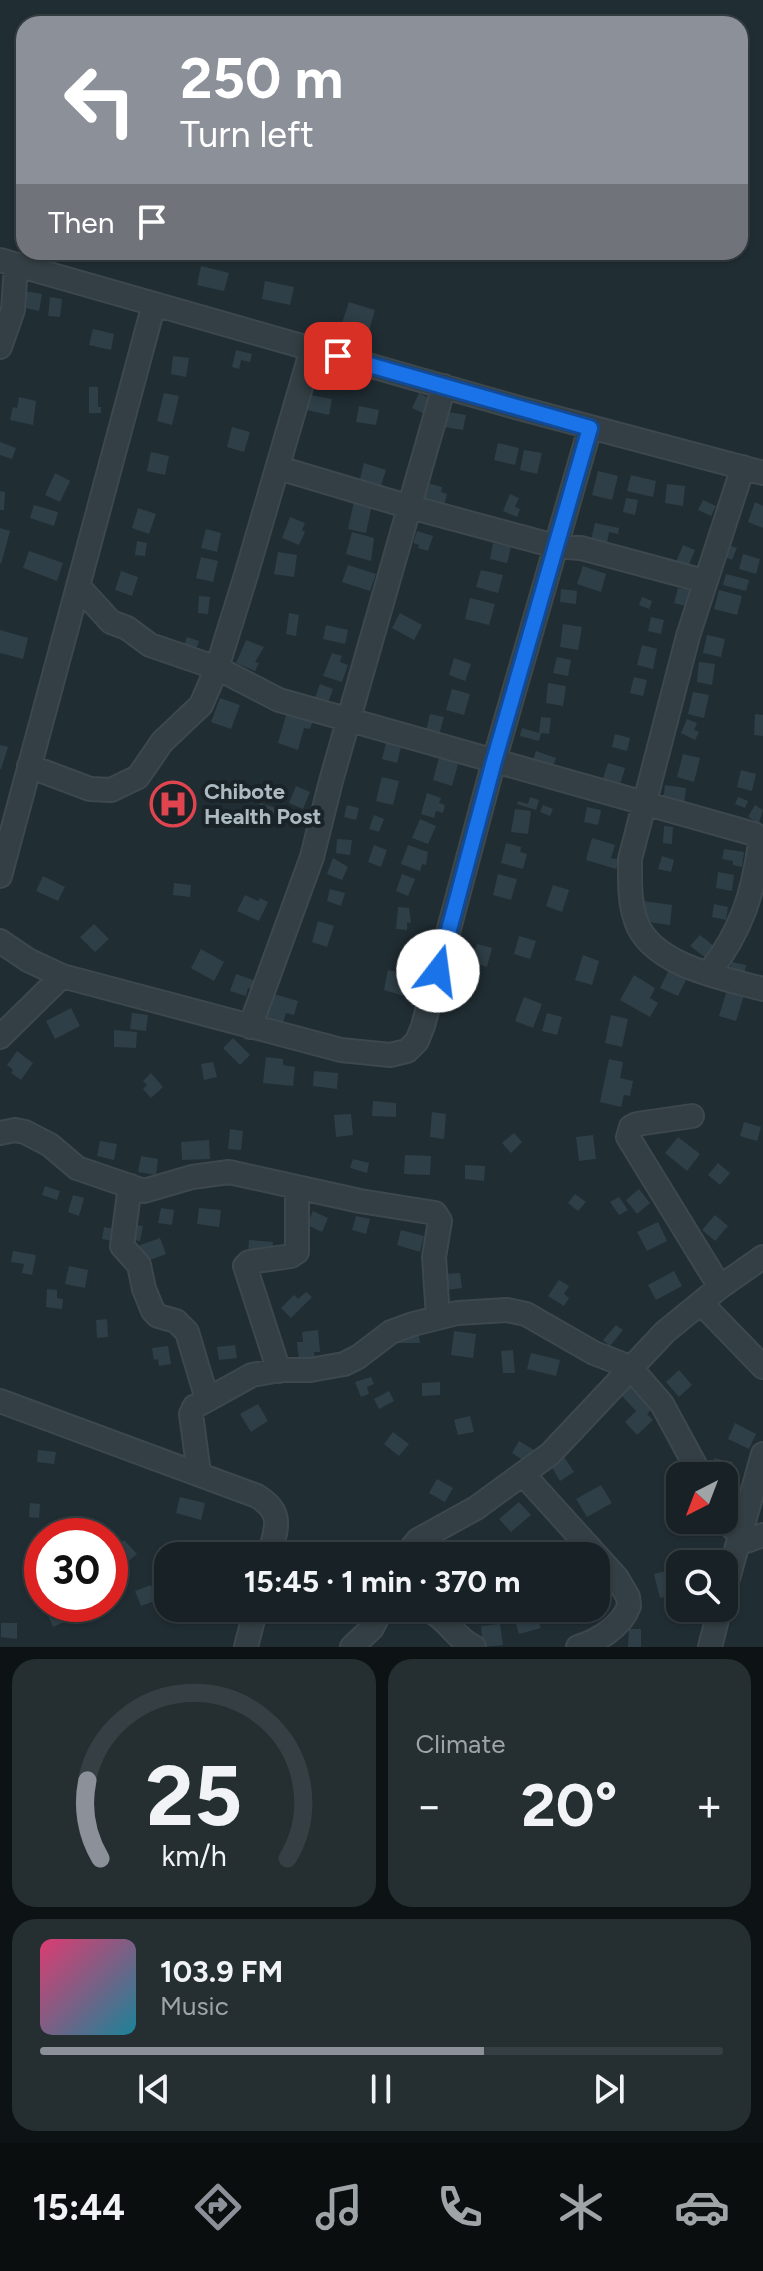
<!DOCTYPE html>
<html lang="en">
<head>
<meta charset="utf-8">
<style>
  :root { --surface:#182226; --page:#252f32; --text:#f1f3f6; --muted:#9fa4a7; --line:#363f43; --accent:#8c9099 }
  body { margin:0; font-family:Figtree,sans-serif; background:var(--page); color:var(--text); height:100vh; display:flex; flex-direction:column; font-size:30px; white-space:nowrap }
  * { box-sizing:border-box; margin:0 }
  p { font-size:26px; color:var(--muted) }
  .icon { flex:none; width:44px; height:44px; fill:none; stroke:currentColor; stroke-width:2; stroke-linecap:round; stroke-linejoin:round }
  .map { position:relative; height:1647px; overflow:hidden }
  .drawer { display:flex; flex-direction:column; gap:12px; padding:12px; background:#0d1315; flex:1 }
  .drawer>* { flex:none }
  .top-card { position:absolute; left:16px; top:16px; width:732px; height:244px; border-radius:24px; box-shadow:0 2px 6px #0004,0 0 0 2px var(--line); background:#8c9099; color:#fff; overflow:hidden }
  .needle { width:52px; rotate:222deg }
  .controls { position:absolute; left:666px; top:1462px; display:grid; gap:16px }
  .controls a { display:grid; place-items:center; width:72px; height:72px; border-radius:16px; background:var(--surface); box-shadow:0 2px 6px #0004,0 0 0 2px var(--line); font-size:40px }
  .speed { position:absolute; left:24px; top:1518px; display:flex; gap:16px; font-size:40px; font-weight:700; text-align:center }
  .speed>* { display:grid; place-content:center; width:104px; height:104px; border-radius:50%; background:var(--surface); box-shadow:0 2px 6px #0004,0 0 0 2px var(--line); line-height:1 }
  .speed .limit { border:12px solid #d22; background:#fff; color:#111 }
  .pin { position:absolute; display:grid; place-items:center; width:68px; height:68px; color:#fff; margin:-34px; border-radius:16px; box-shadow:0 4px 12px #0006 }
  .me { position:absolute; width:88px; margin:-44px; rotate:15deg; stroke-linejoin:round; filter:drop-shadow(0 0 6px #0008) }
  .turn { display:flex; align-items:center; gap:28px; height:168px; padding:0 32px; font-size:36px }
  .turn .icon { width:104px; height:104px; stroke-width:2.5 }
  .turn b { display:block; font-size:56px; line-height:68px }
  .then { display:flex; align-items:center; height:76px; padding:0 32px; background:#0003; gap:16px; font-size:30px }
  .big { font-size:60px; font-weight:700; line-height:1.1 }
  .drawer .card { flex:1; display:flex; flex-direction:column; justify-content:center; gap:12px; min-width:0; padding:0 28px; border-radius:24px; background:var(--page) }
  .drawer .dial { align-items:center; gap:0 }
  .dial svg { height:208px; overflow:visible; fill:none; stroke:var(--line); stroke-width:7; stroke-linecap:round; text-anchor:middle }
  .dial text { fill:var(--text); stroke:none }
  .song { display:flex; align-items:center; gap:24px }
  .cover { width:96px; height:96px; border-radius:12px; background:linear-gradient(135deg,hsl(340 70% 55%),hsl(190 70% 35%)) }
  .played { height:8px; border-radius:4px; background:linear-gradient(90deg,var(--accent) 65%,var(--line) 65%) }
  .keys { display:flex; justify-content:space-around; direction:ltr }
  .heat { display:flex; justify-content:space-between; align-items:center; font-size:44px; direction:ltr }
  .drawer .tiles { flex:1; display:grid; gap:12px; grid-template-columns:1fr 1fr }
  .card:last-child { grid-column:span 2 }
  .trip { position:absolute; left:154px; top:1542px; width:456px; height:80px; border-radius:24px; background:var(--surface); box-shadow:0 2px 6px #0004,0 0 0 2px var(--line); font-weight:700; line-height:80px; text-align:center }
  .dock { display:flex; height:128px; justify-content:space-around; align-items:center; background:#0a0e0f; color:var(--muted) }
  .dock .icon { width:56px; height:56px }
  .dock .active { color:var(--accent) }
  .dock b { font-size:36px; color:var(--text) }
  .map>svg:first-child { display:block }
  .building { fill:#2f3f47 }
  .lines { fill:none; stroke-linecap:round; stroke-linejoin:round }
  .minor-casing { stroke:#3d474e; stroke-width:26 }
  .minor { stroke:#333f44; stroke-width:22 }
  .route-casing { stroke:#114b97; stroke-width:20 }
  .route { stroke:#1a73e8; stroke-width:14 }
  .labels { text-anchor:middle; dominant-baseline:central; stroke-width:8; stroke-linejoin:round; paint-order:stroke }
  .poi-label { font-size:22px; font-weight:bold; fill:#adbac1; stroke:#192328; text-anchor:start }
</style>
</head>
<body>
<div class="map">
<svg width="763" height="1647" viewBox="0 0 763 1647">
  <rect width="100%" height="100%" fill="#202d33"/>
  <path class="building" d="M201 266 229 273 224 291 197 285Z
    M265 281 294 287 290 305 262 299Z
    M25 291 42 294 39 311 21 307Z
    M50 297 62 299 60 317 48 316Z
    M349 302 375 310 369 331 342 323Z
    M93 329 114 334 111 350 89 345Z
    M236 350 252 354 250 362 241 360 239 369 232 367Z
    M173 356 189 358 186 377 171 374Z
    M89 387H98V407H101V413H89Z
    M164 393 179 396 172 425 157 421Z
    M419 393 435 401 429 416 412 408Z
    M311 395 332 399 329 415 307 410Z
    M19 397 36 401 33 425 10 420 13 407 17 408Z
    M359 406 379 410 376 425 356 422Z
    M441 411 466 415 463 430 438 426Z
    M232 427 250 432 244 452 227 447Z
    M0 442 16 448 12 459 0 455Z
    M498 443 519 448 515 465 494 460Z
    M524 450 542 453 537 474 520 470Z
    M151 452 169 456 165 475 147 471Z
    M364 463 386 470 380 489 359 483Z
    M598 471 618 476 612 500 592 495Z
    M55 473 70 481 60 502 45 495Z
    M631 475 656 481 653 497 627 491Z
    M424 482 442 487 441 492 447 494 444 506 419 503Z
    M667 484 685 486 683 506 665 503Z
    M0 491 5 492 4 510H0Z
    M510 494 519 498 515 507 520 509 517 517 503 511Z
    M626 498 638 500 635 515 623 512Z
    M703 500 716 506 711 516 698 510Z
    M354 501 372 505 366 533 348 529Z
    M755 502 763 506V528L748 522Z
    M34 505 58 512 54 526 30 518Z
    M138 508 156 514 149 534 132 528Z
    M290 517 305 523 302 530 305 532 299 545 282 538Z
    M595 523 619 528 618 534 609 532 607 543 591 540Z
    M0 528 10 531 1 564 0 563Z
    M206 529 221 533 217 552 201 548Z
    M417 531 433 536 428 551 418 548 419 545 413 543Z
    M352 532 374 538 371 561 346 554Z
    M137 541 147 543 145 556 135 555Z
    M493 543 511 547 507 563 490 559Z
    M683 545 695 550 688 567 676 562Z
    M728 545 737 548 732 560 723 556Z
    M29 551 63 563 57 581 23 568Z
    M278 552 297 555 294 577 274 574Z
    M743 554 760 559 756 574 739 569Z
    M201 557 218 561 213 582 196 578Z
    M348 565 376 574 370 591 342 582Z
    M583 566 606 574 601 592 577 584Z
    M481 570 503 575 498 593 476 587Z
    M121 571 138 577 132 596 115 590Z
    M726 574 749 580 746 591 723 585Z
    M678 588 693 591 689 607 674 603Z
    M561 589 577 591 576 604 560 602Z
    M719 590 742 596 737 615 714 609Z
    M199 596 210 597 208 614 198 613Z
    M642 597 652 601 649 609 639 605Z
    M470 598 495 604 489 625 465 619Z
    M289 613 299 615 296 636 286 634Z
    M400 613 422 625 414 640 392 628Z
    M651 617 664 620 661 634 648 631Z
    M563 624 582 627 578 650 560 647Z
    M326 625 348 630 345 644 323 639Z
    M0 630 28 638 23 659 0 653Z
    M707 635 725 639 721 657 703 653Z
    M187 637 199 641 195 653 183 648Z
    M246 640 264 647 255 662 259 663 255 671 236 663Z
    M642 645 657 649 653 669 637 665Z
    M332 653 342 656 340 662 348 665 342 682 323 676Z
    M557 657 571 660 568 676 553 673Z
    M454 658 471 664 465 681 449 675Z
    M699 662 715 664 712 685 697 682Z
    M634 677 647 680 643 696 630 693Z
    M548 683 566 686 563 706 546 703Z
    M320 684 333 689 328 703 315 698Z
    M452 689 470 694 464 715 446 710Z
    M693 692 709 695 704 718 688 714Z
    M220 698 240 705 231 729 211 722Z
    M287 712 313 720 310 729 304 728 298 750 278 743Z
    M430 714 444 717 439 735 426 732Z
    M755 714 763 715V736L754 735Z
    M541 717 551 718 549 734 541 733 539 741 520 736 522 728 539 733Z
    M687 719 697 723 694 730 699 732 695 740 681 733Z
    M615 734 630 738 627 751 612 747Z
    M387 739 402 743 397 763 382 759Z
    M0 745 8 747 1 769H0Z
    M536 751 556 758 550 774 531 766Z
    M683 754 700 758 694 782 677 777Z
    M439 758 458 764 452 786 433 780Z
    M608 763 625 768 618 792 600 787Z
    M741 770 756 774 752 791 737 787Z
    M382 777 399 781 393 805 376 801Z
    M665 785 686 788 684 804 663 801Z
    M296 786 310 792 303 809 289 803Z
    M427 793 441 798 439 803 445 805 443 813 436 811 434 818 421 814Z
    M530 797 539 800 536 810 517 804 518 801 528 804Z
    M738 797 748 801 745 808 735 804Z
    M260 803 276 808 273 816 268 815 266 823 255 819Z
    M347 805 359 808 356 820 344 817Z
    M543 805 553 809 550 816 540 812Z
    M755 805 763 810 759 823 748 817Z
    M587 807 601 810 598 825 584 822Z
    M515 809 531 811 528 834 511 832Z
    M374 815 384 819 379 832 369 829Z
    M420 819 436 826 428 844 412 838Z
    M664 826 673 827 672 844 663 843Z
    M592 838 615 845 611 858 619 860 616 869 586 860Z
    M337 839 352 840 350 855 336 853Z
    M506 843 521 847 520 852 527 854 523 869 501 863Z
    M374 845 387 850 381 867 368 862Z
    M408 845 428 852 426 865 422 864 420 871 401 864Z
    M724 849 744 852 742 867 733 865V861L722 859Z
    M662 856 674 860 671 872 658 869Z
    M333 858 348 867 342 880 327 874Z
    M718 872 734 875 732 891 716 888Z
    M402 874 415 879 408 896 396 891Z
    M498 874 517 879 511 900 493 895Z
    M43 876 65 887 58 901 36 891Z
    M174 883 191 885 190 897 173 895Z
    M553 885 569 890 562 912 546 906Z
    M330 889 345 893 341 906 327 901Z
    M245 895 258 901 260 898 268 902 259 921 237 911Z
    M643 901 672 905 670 925 641 921Z
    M714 904 728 907 726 920 712 917Z
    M398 907 409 908 411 923 407 922V930L396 929Z
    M318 921 334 926 327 947 312 942Z
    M94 924 109 939 95 952 80 937Z
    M700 935 715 947 706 958 690 946Z
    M519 936 536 941 530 959 514 954Z
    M477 944 492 948 487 967 471 962Z
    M201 949 224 962 214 981 191 968Z
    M583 955 599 961 592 985 575 980Z
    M732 962 746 965 743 979 729 976Z
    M388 970 412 975 407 997 384 990Z
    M669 970 687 978 678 996 660 988Z
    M236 974 259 982 257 991 248 988 246 996 230 991Z
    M634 975 655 988 650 998 658 1003 650 1017 620 1000Z
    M727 990 744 995 736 1021 719 1016Z
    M267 992 298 1001 294 1015 286 1013 281 1029 258 1023Z
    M524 997 542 1004 533 1028 515 1021Z
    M71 1008 80 1026 55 1039 46 1021Z
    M132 1013 148 1015 146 1031 130 1029Z
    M547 1013 562 1017 557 1035 542 1031Z
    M611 1015 628 1019 622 1047 605 1043Z
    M114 1030 137 1032 136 1048 114 1047Z
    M233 1038 250 1055 240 1065 223 1048Z
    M17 1051 33 1063 21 1080 11 1073 13 1070 7 1065Z
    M266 1057 283 1059V1065L295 1067 293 1086 263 1083Z
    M609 1059 623 1062 620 1078 633 1081 630 1096 624 1095 621 1107 600 1102Z
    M213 1062 217 1077 204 1080 201 1064Z
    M314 1071 338 1073 337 1089 313 1086Z
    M151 1073 163 1087 151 1098 143 1089 147 1085 143 1081Z
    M373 1101 396 1103V1117L372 1116Z
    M432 1112 446 1114 444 1139 430 1137Z
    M351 1114 353 1135 336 1137 334 1115Z
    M744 1122 761 1127 757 1141 740 1136Z
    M230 1129 243 1131 241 1150 228 1149Z
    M514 1133 522 1142 511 1153 502 1143Z
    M593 1135 596 1159 579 1161 576 1137Z
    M678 1137 700 1154 687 1171 665 1153Z
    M209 1140 210 1159 182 1160 181 1142Z
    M100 1141 117 1144 114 1160 97 1156Z
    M405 1155 431 1156 430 1175 404 1174Z
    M141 1156 158 1159 156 1175 138 1172Z
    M353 1159 369 1163 367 1173 350 1168Z
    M718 1163 730 1173 720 1185 708 1175Z
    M465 1165 485 1166 484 1181 465 1179Z
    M45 1186 60 1191 57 1200 42 1195Z
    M639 1189 650 1203 637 1214 626 1200Z
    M575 1194 586 1202 578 1211 568 1203Z
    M73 1195 84 1198 79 1216 68 1212Z
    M619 1197 628 1210 619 1215 610 1202Z
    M161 1208 174 1210 172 1225 158 1223Z
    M199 1208 221 1210 219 1227 197 1224Z
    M313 1211 328 1218 322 1232 307 1225Z
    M715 1215 728 1226 715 1241 702 1230Z
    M356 1216 370 1219 366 1234 352 1230Z
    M658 1222 667 1241 647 1251 637 1232Z
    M132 1224 143 1226 140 1241 129 1239Z
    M104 1227 115 1229 113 1241 102 1239Z
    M401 1230 424 1236 420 1252 397 1245Z
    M160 1238 166 1254 142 1263 135 1247Z
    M249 1240 273 1242 272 1257 248 1255Z
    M13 1251 36 1255 32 1275 22 1273 24 1264 11 1262Z
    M69 1266 88 1270 85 1288 65 1284Z
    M674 1271 682 1286 656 1300 648 1285Z
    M460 1273 462 1288 446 1290 444 1274Z
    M559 1280 569 1286 564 1294 569 1298 564 1306 548 1296Z
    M47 1289 57 1290V1298L63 1299 62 1309 46 1307Z
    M306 1292 312 1297 291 1318 281 1308 294 1295 298 1299Z
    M107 1319 108 1337 97 1338 96 1320Z
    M398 1322 417 1323 420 1343H398Z
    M616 1325 623 1330 610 1346 603 1340Z
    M318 1330 320 1352H314L315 1359 299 1360 297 1342H303L302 1332Z
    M454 1331 476 1334 473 1358 451 1355Z
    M235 1345 237 1358 219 1360 217 1347Z
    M168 1346 171 1364 159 1366 158 1359 154 1360 152 1348Z
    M513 1350 515 1373H503L501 1351Z
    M531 1353 560 1360 556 1376 527 1369Z
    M679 1370 692 1385 679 1397 666 1382Z
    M371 1377 374 1384 367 1387 369 1394 361 1397 355 1382Z
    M440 1382V1395L422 1396V1383Z
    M631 1383 654 1407 647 1414 653 1420 637 1435 625 1422 636 1411 620 1394Z
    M389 1391 394 1401 379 1409 374 1399Z
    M258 1404 268 1421 251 1432 240 1414Z
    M470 1416 474 1432 458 1435 454 1420Z
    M735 1423 756 1434 749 1449 728 1439Z
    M393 1432 409 1444 399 1456 384 1444Z
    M519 1441 534 1450 526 1462 512 1453Z
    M38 1450 56 1452 54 1464 37 1462Z
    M564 1457 574 1472 560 1481 551 1466Z
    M714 1458 733 1462 727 1488 724 1487V1476H711Z
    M437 1479 453 1488 445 1502 429 1493Z
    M601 1485 612 1503 587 1517 576 1499Z
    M180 1497 205 1503 201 1520 176 1513Z
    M519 1502 531 1515 511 1532 499 1519Z
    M30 1503 40 1504 39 1518 29 1517Z
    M680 1507V1520L694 1521 674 1527 670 1510Z
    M124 1540 137 1554 125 1564 112 1550Z
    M491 1541 497 1553 481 1556 477 1548Z
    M674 1569 680 1594 660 1598 654 1574Z
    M151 1585 157 1600 141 1606 135 1591Z
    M63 1604 67 1614 62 1616 64 1622 53 1627 46 1610Z
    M535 1608 541 1628 519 1634 513 1615Z
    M1 1623H17V1639L1 1637Z
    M500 1624 503 1645 483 1647 481 1626Z
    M629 1629H641V1647H628Z"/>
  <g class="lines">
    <g class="minor-casing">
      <path id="minor" d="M0 260 519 408 763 473
        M0 347 13 310 16 265
        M743 467 688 636 630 859C630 880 629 901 636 921 651 965 722 978 763 989
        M279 468 410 507 555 546 581 548 704 581
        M78 586 111 622 127 628 150 645 217 668 279 700 754 834 760 843C753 895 741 931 709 973
        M29 766 90 789 111 790 138 777 162 742 201 705 217 668 246 575 312 349
        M0 876 154 304
        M0 941 28 960 62 976 341 1050 390 1055 407 1051 417 1041 423 1026 494 761 590 428
        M250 1027 312 857 331 781 444 386
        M0 1037 62 976
        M692 1116 637 1124 631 1127 628 1137 720 1287
        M0 1133 15 1130 25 1132 50 1145 77 1168 144 1191 192 1177 229 1172 360 1201 435 1213 440 1221 434 1257 438 1317
        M130 1186 122 1246 139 1265 144 1289 153 1311 158 1316 176 1321 187 1332 207 1399
        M701 1303 763 1367
        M279 1371 245 1266 249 1262 291 1256 297 1252V1187
        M0 1401 257 1496C285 1513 276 1529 269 1556
        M199 1473 191 1414 194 1407 252 1375 280 1370H310L344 1364 358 1357 391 1332 413 1324 457 1313 507 1310 526 1314 594 1353 630 1367 662 1404 701 1476
        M523 1474 617 1578 628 1597 629 1606C622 1626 598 1641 578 1647
        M724 1518 740 1536
        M738 1544 763 1535
        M405 1556 418 1540 476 1508 550 1454 665 1332 720 1287 763 1257
        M724 1593 763 1454
        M423 1608C446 1615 453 1637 474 1647
        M246 1647 256 1608
        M352 1647 372 1628 382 1608
        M710 1647 720 1608"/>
    </g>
    <use href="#minor" class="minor"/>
  </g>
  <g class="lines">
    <g class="route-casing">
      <path id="route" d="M338 356 590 428 494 761 438 971"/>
    </g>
    <use href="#route" class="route"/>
  </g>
  <defs>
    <g id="hospital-ring" transform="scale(2.3)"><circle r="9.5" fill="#192328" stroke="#e0444e" stroke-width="1.5"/><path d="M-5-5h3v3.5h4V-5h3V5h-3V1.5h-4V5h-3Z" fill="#e0444e"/></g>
  </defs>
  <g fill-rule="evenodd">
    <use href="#hospital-ring" x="173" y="804"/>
  </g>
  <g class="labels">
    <g class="poi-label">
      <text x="204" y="791">Chibote<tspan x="204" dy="25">Health Post</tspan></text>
    </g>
  </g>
</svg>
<div class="controls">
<a><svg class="needle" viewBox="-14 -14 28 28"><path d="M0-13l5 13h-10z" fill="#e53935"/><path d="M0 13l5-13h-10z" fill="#9fa4a7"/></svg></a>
<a><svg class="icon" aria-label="search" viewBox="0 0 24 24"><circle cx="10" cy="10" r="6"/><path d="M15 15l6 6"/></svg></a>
</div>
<div class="speed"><div class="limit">30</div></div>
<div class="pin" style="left:338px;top:356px;background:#d93025"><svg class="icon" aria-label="arrive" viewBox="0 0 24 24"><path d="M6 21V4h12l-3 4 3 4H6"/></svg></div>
<svg class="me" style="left:438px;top:971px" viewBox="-20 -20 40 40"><circle r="19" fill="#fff"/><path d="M0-13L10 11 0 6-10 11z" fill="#1a73e8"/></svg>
<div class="trip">15:45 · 1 min · 370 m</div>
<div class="top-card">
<div class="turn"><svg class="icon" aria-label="left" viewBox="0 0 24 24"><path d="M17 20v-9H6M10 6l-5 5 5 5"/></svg><div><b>250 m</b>Turn left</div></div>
<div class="then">Then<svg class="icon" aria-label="arrive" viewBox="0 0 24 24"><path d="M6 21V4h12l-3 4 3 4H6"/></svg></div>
</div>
</div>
<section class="drawer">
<div class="tiles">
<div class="card dial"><svg viewBox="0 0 100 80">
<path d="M14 69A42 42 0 1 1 86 69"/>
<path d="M14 69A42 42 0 0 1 9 39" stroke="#8c9099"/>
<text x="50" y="56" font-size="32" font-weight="700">25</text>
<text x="50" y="72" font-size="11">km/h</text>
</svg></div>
<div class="card"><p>Climate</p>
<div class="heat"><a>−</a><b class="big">20°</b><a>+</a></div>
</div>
<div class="card">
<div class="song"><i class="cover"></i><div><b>103.9 FM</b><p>Music</p></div></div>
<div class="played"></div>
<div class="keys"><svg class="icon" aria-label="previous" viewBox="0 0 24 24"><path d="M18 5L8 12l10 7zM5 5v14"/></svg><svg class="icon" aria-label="pause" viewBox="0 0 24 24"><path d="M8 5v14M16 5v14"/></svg><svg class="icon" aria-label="next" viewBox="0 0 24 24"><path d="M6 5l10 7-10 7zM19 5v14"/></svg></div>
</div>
</div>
</section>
<nav class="dock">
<b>15:44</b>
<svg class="icon active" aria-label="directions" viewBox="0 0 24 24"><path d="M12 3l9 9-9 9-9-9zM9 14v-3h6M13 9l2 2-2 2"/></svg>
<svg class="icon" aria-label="music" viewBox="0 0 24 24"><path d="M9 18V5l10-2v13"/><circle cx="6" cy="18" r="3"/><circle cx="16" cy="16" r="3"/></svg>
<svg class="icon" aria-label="phone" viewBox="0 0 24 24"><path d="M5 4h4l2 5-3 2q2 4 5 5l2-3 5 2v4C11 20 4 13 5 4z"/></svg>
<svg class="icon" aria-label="climate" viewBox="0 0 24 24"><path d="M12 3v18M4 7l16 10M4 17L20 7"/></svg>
<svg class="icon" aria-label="car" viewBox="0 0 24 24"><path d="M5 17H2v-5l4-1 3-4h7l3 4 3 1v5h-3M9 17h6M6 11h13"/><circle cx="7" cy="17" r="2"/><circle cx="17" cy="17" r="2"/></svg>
</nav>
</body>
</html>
